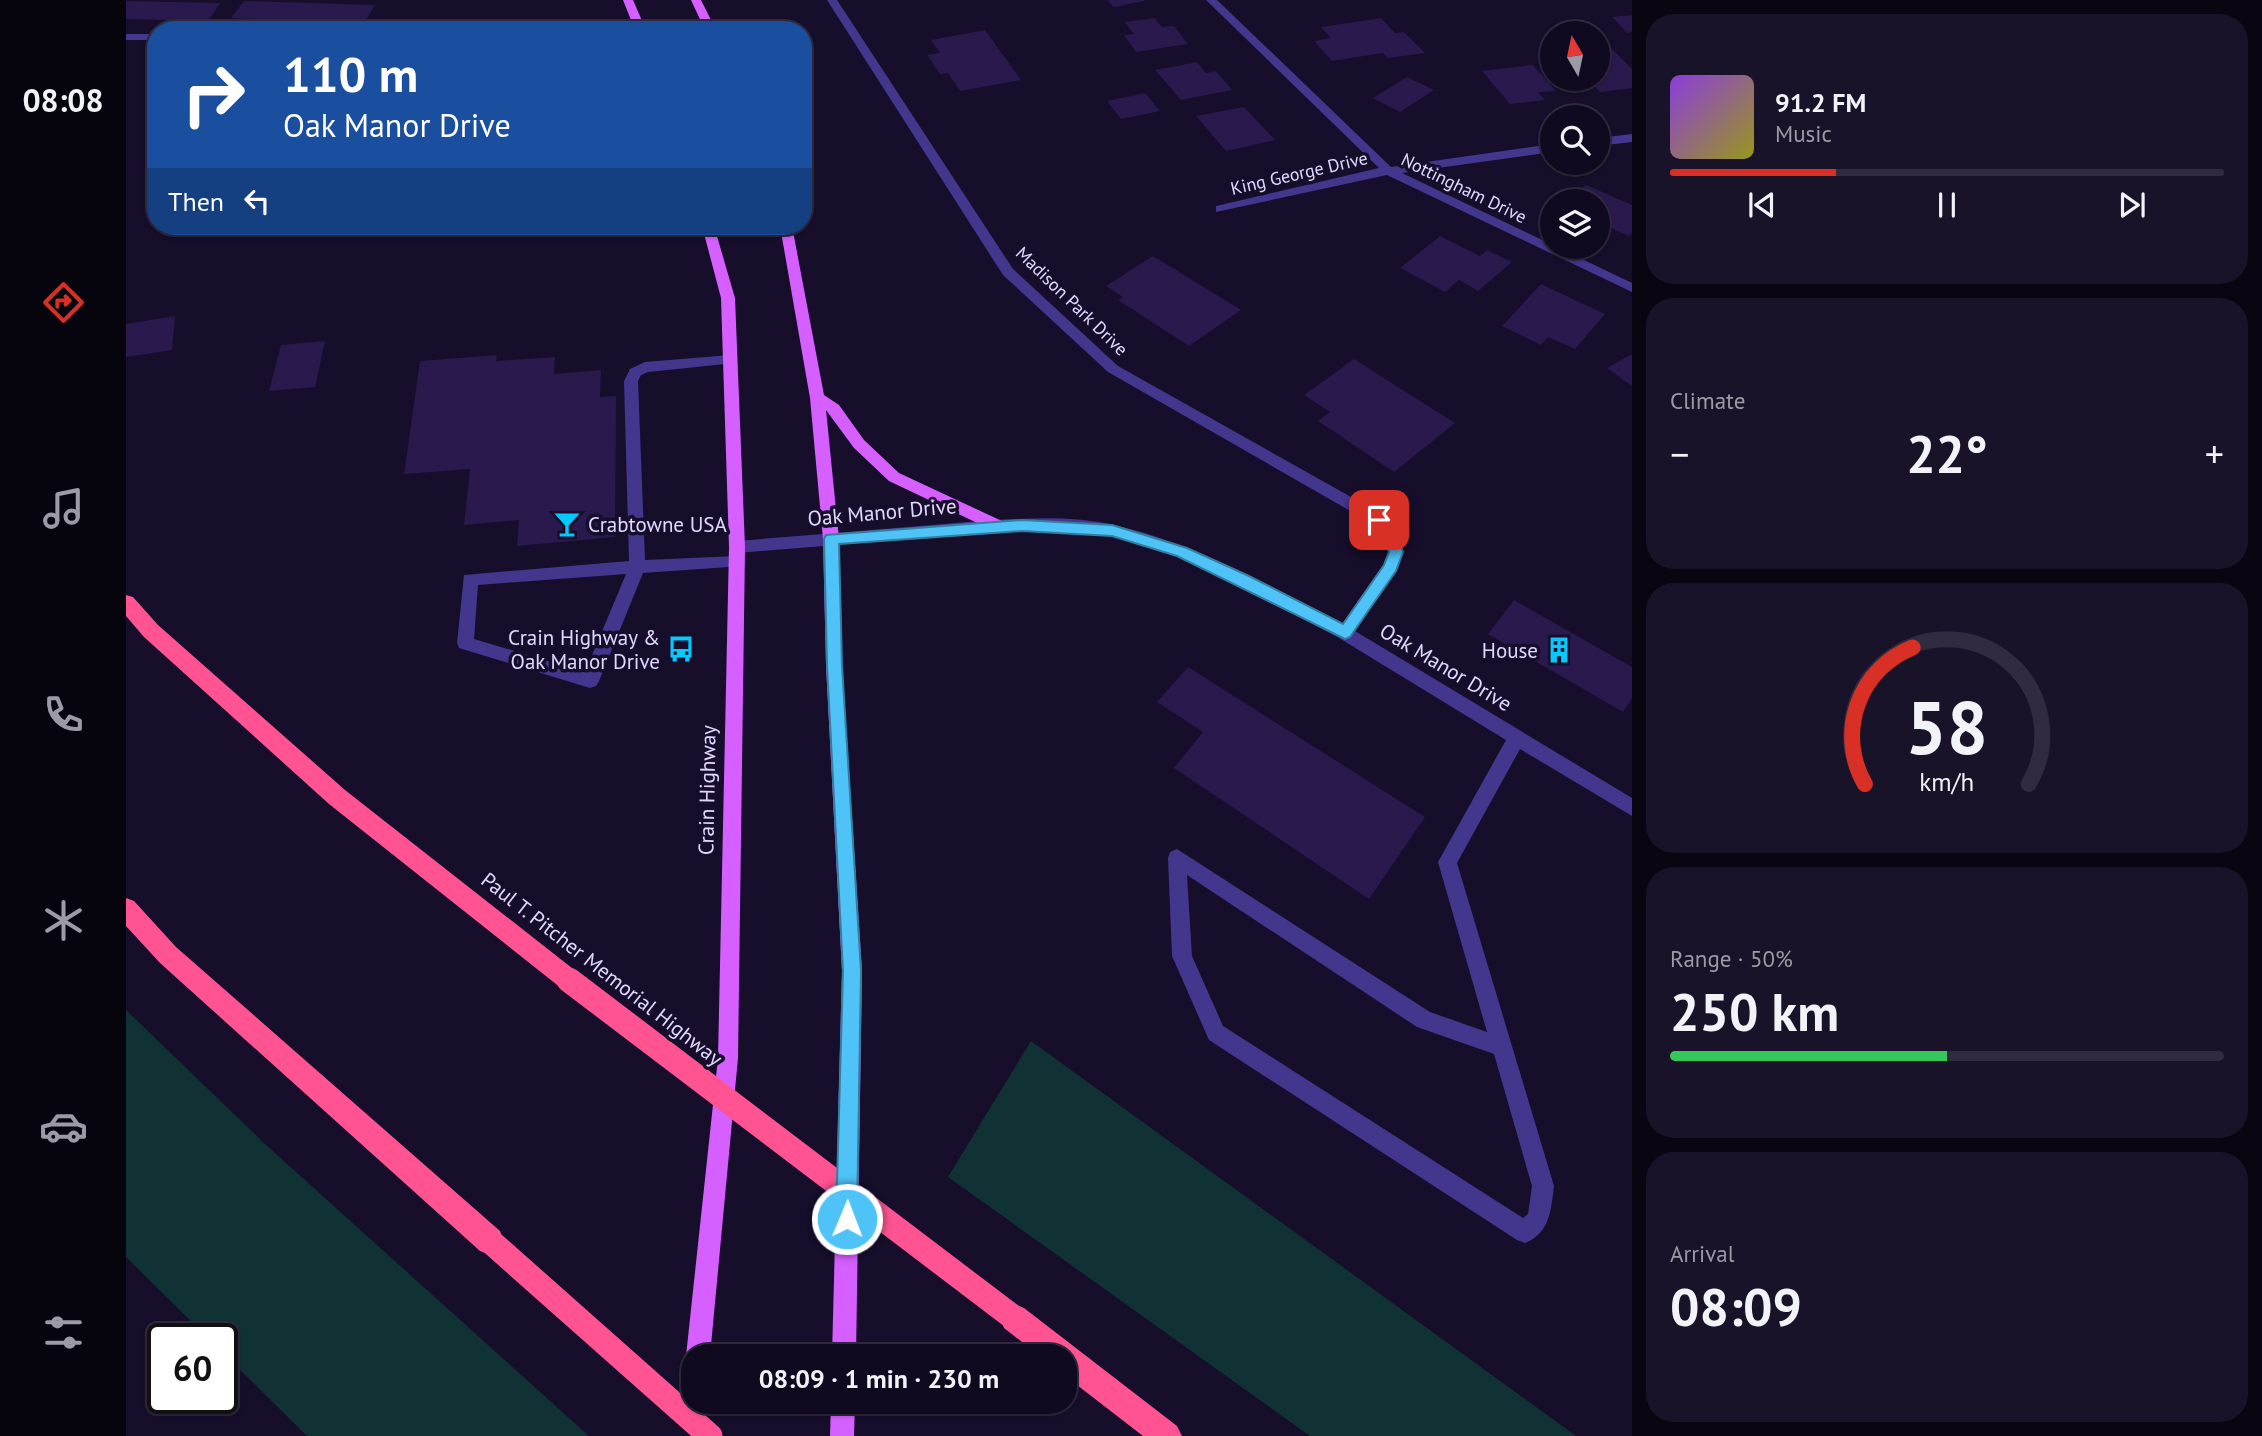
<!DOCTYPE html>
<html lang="en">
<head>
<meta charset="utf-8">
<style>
  :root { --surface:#100a20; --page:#191329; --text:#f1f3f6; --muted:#9c9aa5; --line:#302b3e; --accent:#d93025 }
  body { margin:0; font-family:"PT Sans",sans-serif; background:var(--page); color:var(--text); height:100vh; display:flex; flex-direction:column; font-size:26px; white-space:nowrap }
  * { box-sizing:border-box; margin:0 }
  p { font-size:23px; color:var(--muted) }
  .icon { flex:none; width:38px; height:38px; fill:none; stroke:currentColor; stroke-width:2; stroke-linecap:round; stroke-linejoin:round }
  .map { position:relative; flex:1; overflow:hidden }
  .drawer { display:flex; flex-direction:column; gap:14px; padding:14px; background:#090612; width:630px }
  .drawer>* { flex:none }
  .guide { position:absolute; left:21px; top:21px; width:665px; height:214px; border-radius:28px; box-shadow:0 2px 5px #0004,0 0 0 2px var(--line); background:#1a4fa0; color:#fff; overflow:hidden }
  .needle { width:46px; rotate:351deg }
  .fabs { position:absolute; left:1414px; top:21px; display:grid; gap:14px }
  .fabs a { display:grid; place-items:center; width:70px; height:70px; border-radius:50%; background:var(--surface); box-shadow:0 2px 5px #0004,0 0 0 2px var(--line); font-size:35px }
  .speed { position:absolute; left:21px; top:1323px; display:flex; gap:14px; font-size:35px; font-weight:700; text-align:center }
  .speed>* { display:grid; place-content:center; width:91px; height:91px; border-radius:50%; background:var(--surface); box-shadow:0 2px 5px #0004,0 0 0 2px var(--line); line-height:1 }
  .speed .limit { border:4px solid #111; border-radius:10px; background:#fff; color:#111 }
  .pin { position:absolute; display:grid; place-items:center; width:60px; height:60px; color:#fff; margin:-30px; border-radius:14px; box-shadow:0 4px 10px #0006 }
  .me { position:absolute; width:77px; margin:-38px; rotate:1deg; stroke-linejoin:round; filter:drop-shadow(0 0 5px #0008) }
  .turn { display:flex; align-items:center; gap:24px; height:147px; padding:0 21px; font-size:32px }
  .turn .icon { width:91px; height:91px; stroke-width:2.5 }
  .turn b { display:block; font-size:49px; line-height:60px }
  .then { display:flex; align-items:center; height:66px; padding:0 21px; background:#0003; gap:14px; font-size:26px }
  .big { font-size:52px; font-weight:800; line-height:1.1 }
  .drawer .tile { flex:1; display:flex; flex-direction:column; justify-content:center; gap:10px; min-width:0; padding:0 24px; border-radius:28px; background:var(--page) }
  .drawer .dial { align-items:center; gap:0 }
  .dial svg { height:182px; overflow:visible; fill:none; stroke:var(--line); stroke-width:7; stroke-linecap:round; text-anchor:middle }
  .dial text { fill:var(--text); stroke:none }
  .song { display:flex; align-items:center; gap:21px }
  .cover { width:84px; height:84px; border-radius:10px; background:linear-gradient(135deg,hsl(270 70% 55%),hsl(60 70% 35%)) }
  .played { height:7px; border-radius:4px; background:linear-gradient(90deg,var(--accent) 30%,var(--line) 30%) }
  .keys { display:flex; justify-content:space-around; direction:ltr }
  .heat { display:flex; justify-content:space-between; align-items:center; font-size:38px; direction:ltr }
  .charge { height:10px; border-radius:5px; background:linear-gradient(90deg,#34c759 50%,var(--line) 0) }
  .trip { position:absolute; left:555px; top:1344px; width:396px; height:70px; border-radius:28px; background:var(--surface); box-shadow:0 2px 5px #0004,0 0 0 2px var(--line); font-weight:800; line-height:70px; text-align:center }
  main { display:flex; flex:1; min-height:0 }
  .menu { display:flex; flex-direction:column; width:126px; justify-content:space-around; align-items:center; background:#06040d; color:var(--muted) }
  .menu .icon { width:49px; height:49px }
  .menu .on { color:var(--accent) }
  .menu b { font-size:32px; color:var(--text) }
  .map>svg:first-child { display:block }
  .green { fill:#113235 }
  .building { fill:#29194d }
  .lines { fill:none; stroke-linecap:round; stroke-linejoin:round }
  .minor { fill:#43368d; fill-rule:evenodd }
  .major { fill:#d55fff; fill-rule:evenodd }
  .highway { fill:#ff5392; fill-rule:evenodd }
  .highway-bridge { stroke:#ff5392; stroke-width:25 }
  .route { fill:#4fc3f7; stroke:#337fa1; stroke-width:2 }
  .labels { text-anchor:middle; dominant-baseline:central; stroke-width:7; stroke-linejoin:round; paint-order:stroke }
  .far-street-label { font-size:18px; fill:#e1d8ff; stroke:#160e2b }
  .street-label { font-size:21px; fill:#e1d8ff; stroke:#160e2b }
  .poi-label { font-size:21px; fill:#e1d8ff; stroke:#160e2b; text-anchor:end }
</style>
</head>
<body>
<main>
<nav class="menu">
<b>08:08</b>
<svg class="icon on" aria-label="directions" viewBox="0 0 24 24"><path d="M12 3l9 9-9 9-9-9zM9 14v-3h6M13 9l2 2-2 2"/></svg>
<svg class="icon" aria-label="music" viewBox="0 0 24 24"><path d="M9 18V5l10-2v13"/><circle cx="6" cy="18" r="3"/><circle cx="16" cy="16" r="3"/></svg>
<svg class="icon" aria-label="phone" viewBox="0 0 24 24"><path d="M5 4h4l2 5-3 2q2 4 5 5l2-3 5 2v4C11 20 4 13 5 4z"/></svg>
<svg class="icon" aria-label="climate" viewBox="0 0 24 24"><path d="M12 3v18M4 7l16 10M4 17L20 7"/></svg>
<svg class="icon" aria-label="car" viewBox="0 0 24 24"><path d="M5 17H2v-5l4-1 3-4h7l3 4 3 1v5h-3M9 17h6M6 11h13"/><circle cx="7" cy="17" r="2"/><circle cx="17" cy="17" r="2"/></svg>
<svg class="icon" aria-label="filters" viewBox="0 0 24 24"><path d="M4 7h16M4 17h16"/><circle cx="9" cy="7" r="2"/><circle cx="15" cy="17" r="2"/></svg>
</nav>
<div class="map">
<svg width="1506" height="1436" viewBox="0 0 1506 1436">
  <rect width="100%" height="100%" fill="#160e2b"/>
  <path class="green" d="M0 1010 139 1144 463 1436H181L96 1352V1339H83L0 1257Z
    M905 1041 1450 1436H1184L822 1177Z"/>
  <path class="building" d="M981 0H1018V1L988 7Z
    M0 1 94 3 82 21 0 19Z
    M118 1 249 5 238 23 105 18Z
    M1506 15V32L1501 33 1486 17Z
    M1028 18 1036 27 1048 26 1062 44 1010 52 998 35 1008 34 999 22Z
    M1255 18 1269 33 1278 32 1299 53 1262 58 1257 53 1206 61 1188 41 1205 38 1195 27Z
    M859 30 895 80 834 91 822 73 814 74 801 55 814 53 805 40Z
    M1486 49 1506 69V88L1474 92 1462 79H1472V51Z
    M1071 62 1080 73 1090 71 1106 90 1055 100 1029 70Z
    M1407 65 1430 91 1412 92 1419 100 1384 104 1356 71Z
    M1281 77 1308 90 1274 112 1247 98Z
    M1019 93 1034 111 995 119 981 101Z
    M1118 107 1149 140 1100 151 1070 116Z
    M1460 185 1506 205V233L1503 236 1472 222V201H1441Z
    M1314 236 1354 256 1361 250 1386 262 1352 291 1333 280 1319 292 1274 268Z
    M1027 256 1115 310 1063 346 992 300 997 297 980 286Z
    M1415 284 1479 314 1449 349 1422 337 1415 345 1376 326Z
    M49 316 46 350 0 357V324Z
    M199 341 189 387 143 391 155 345Z
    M1506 354V386L1481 368Z
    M371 355 370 361 429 357 428 374 475 370 474 397 490 396 489 537 391 546 393 520 338 525 344 469 278 474 294 361Z
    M1228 359 1329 423 1268 472 1192 421 1204 412 1178 395Z
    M1388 600 1506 667V698L1497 712 1362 634Z
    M1062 667 1299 817 1243 899 1048 768 1077 732 1031 702Z"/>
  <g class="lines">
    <path class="minor" d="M701 0H711L887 269 992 366 1259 516 1271 532 1278 552 1270 571 1229 631 1506 798V816L1394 749 1331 863 1428 1186C1425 1210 1424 1233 1399 1243L1391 1240 1083 1040 1046 956 1042 858 1044 852 1051 849 1304 1012 1361 1032 1312 862 1380 740 1213 638 1112 584 1049 556 986 536 921 531 872 532 611 553 605 551 603 547 611 541C680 535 749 530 818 524 868 520 938 513 988 525 1069 543 1143 586 1216 624L1257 565 1262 552 1256 534 1247 524 982 372 877 275ZM1061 875 1291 1027 1368 1054 1406 1186 1402 1214 1397 1218 1097 1026 1066 956Z
      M1080 0H1091L1265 167 1426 144V152L1276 173 1506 283V292L1261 175 1090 212V206L1253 168Z
      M0 34H30V40H0Z
      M1506 134V142L1472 146V138Z
      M604 355 609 357V363L522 372 515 375 512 381 519 560 611 556 617 558 619 562 617 566 517 573 473 681 470 686 464 688 333 648 331 643 338 575 503 561 498 381 504 369 519 362ZM500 574 459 672 348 639 352 585Z"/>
    <path class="major" d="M497 0H507L520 30H509Z
      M565 0H575L590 30H579Z
      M576 226H588L609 298 619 547 612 1058 584 1356H567V1366L560 1356 592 1058 603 547 595 298Z
      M654 226H666L698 395 713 405 738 440 773 473 878 522 880 526 872 532 866 530 763 481 728 448 700 410 713 539 716 665 736 971 730 1356H706L716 971 700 665 697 539 684 398Z
      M705 1402H729L728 1436H704Z"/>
    <path class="highway" d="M0 595 7 597 32 625 219 790 451 972 455 980 451 988 443 992 435 988 203 804 18 637 0 616Z
      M0 898 8 901 50 947 374 1231 378 1241 374 1251 364 1255 354 1251 34 963 0 926Z
      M888 1304 898 1308 1051 1426 1056 1436H1017L938 1375V1356H914L878 1328 874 1318 878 1308Z"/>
    <path class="highway-bridge" d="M443 980 888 1318
      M364 1241 584 1436"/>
  </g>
  <path class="route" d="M1253 514C1267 521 1272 537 1277 552L1270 571 1224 637 1219 639 1051 556 986 536 896 531 713 544 716 665 735 971 731 1219 728 1226 721 1229 713 1226 710 1219 717 971 701 665 698 539 700 535 896 520 986 525 1061 548 1123 576 1217 624 1258 565 1263 552 1257 535 1246 520Z"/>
  <defs>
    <g id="bar-bare" transform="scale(2.1)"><path d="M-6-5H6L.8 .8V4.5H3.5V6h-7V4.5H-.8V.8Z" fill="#04c9ff" stroke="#160e2b" stroke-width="2.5" paint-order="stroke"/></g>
    <g id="bus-bare" transform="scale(2.1)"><path d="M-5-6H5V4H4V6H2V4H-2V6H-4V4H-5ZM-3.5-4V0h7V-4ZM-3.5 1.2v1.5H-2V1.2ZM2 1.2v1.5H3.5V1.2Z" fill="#04c9ff" stroke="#160e2b" stroke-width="2.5" paint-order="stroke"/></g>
    <g id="building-bare" transform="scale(2.1)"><path d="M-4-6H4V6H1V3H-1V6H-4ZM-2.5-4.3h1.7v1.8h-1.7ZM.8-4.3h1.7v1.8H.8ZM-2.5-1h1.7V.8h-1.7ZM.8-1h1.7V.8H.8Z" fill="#04c9ff" stroke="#160e2b" stroke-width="2.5" paint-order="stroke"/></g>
  </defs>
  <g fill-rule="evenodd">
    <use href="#bar-bare" x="441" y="524"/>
    <use href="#bus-bare" x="555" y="649"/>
    <use href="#building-bare" x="1433" y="650"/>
  </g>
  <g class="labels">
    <g class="far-street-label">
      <text transform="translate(1173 173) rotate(-13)">King George Drive</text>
      <text transform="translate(1338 188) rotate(26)">Nottingham Drive</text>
      <text transform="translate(946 301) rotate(44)">Madison Park Drive</text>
    </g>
    <g class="street-label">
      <text transform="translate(756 512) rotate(-5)">Oak Manor Drive</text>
      <text transform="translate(1320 667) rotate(31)">Oak Manor Drive</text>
      <text transform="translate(581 790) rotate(-89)">Crain Highway</text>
      <text transform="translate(476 969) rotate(38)">Paul T. Pitcher Memorial Highway</text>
    </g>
    <g class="poi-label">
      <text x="462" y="524" text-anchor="start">Crabtowne USA</text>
      <text x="534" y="637">Crain Highway &amp;<tspan x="534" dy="24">Oak Manor Drive</tspan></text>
      <text x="1412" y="650">House</text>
    </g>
  </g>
</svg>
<div class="fabs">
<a><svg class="needle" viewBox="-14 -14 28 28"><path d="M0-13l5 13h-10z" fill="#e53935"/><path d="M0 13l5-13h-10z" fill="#9c9aa5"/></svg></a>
<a><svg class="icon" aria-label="search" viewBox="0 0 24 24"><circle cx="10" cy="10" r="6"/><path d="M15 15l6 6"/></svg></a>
<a><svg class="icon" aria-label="layers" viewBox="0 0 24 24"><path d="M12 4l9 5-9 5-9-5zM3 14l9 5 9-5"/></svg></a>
</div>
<div class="speed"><div class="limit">60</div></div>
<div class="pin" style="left:1253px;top:520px;background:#d93025"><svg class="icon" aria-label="arrive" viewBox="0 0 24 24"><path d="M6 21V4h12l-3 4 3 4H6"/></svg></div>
<svg class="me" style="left:721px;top:1219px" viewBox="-20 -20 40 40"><circle r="17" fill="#4fc3f7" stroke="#fff" stroke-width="3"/><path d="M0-11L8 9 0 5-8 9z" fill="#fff"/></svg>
<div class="trip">08:09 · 1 min · 230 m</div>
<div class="guide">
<div class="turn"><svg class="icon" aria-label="right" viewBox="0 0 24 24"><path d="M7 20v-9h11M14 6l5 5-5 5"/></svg><div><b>110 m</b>Oak Manor Drive</div></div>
<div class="then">Then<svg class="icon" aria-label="left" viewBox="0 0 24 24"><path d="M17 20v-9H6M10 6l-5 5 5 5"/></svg></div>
</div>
</div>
<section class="drawer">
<div class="tile">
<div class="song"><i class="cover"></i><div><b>91.2 FM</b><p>Music</p></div></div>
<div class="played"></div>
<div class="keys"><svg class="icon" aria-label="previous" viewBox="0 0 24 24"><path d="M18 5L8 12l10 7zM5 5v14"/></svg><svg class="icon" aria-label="pause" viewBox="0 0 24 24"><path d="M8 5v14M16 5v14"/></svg><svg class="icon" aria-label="next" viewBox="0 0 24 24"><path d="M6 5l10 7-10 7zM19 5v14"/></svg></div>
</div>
<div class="tile"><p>Climate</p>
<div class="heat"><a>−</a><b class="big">22°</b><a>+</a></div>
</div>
<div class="tile dial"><svg viewBox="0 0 100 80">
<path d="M14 69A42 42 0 1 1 86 69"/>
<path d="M14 69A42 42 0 0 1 35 9" stroke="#d93025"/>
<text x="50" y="56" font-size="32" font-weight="700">58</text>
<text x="50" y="72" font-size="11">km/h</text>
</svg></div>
<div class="tile"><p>Range · 50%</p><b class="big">250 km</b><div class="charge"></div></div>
<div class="tile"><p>Arrival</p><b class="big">08:09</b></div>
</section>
</main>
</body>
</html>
